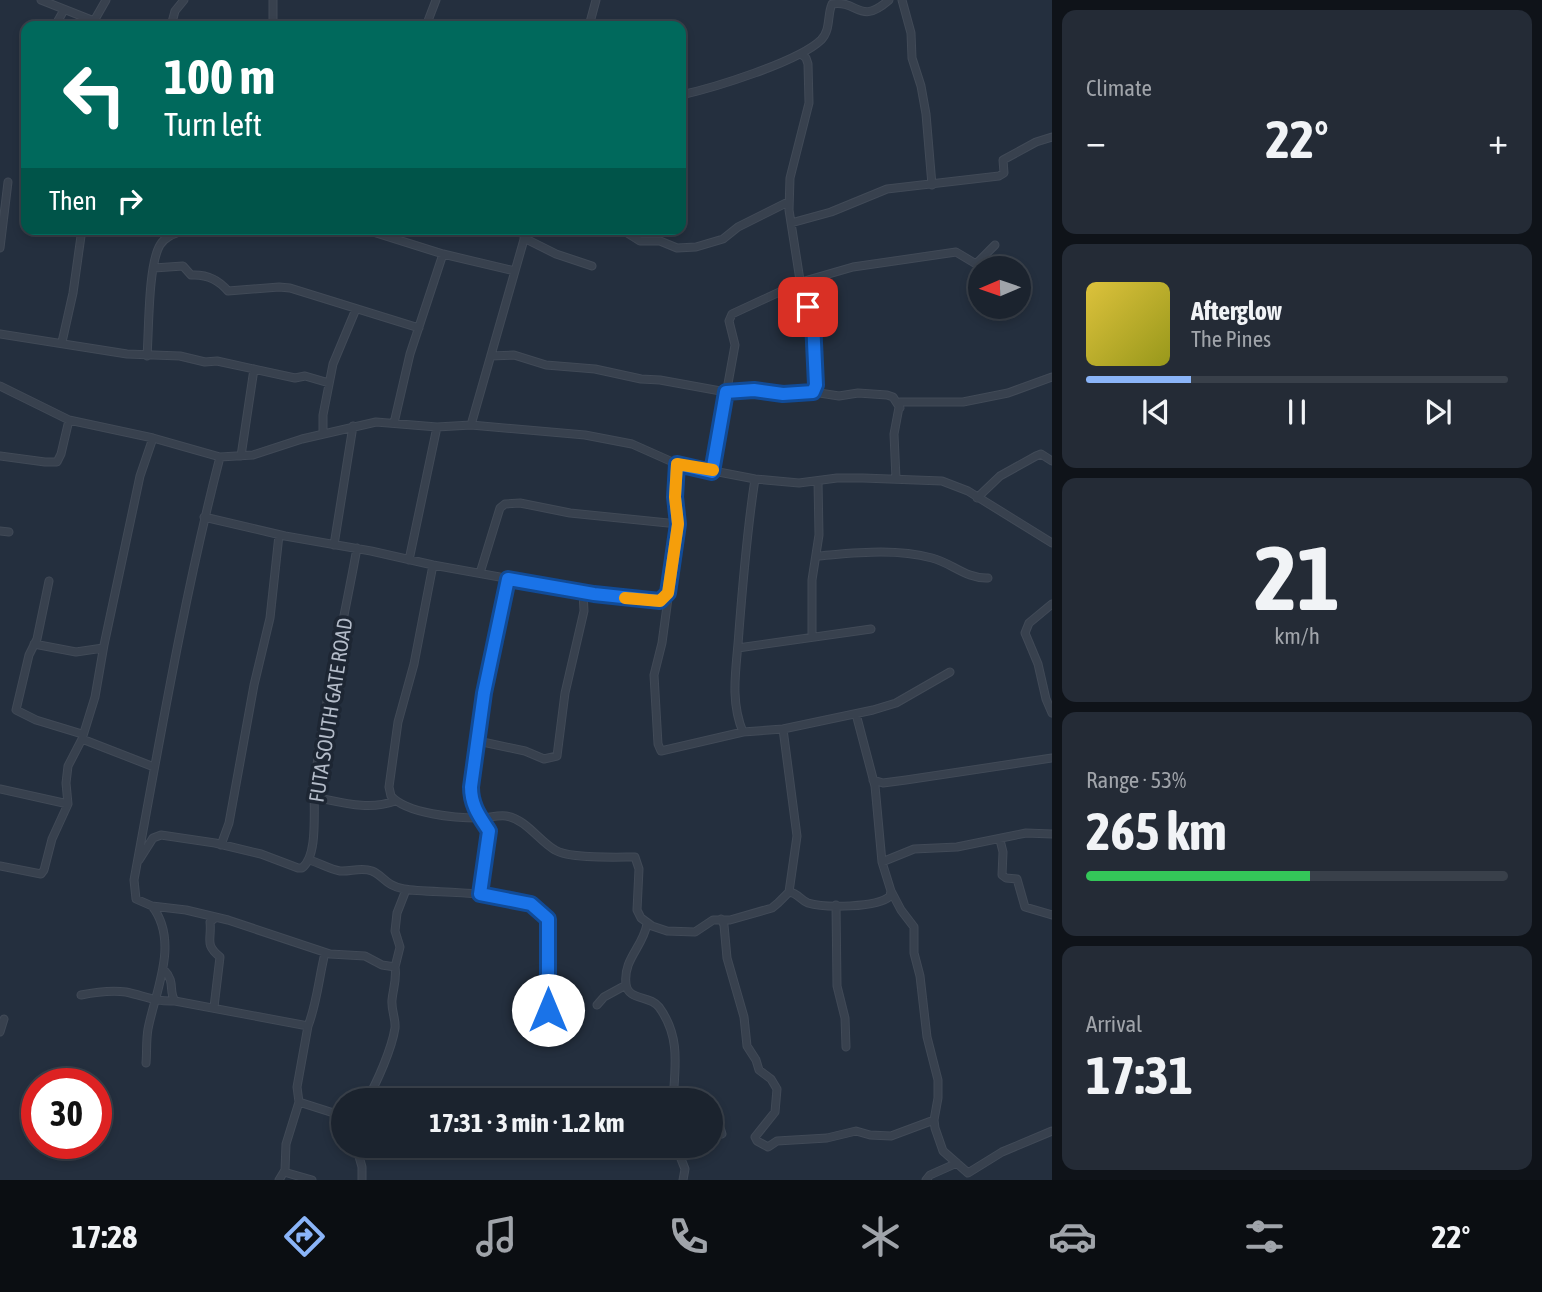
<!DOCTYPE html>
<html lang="en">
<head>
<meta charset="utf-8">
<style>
  :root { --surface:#1b232e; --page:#242b36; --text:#f1f3f6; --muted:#a0a4aa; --line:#39404a; --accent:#8ab4f8 }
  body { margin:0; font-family:"Asap Condensed",sans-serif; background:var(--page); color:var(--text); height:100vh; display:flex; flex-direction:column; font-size:26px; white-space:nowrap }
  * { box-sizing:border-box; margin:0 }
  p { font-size:23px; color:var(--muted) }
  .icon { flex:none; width:38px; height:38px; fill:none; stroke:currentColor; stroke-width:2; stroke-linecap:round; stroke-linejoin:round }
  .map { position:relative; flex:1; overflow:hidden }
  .panel { display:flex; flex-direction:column; gap:10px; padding:10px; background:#0f1319; width:490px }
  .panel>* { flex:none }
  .banner { position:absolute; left:21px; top:21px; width:665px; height:214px; border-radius:14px; box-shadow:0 4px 10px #0003,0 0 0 2px var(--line); background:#00695c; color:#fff; overflow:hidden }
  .needle { width:46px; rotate:268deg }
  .buttons { position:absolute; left:968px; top:256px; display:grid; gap:14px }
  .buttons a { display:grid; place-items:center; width:63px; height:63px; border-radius:50%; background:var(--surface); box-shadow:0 4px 10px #0003,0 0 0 2px var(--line); font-size:35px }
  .speed { position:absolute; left:21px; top:1068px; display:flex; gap:14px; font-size:35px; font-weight:700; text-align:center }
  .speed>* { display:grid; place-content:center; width:91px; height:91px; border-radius:50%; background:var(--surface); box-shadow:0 4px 10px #0003,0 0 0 2px var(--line); line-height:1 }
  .speed .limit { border:10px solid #d22; background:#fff; color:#111 }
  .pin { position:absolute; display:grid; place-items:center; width:60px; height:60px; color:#fff; margin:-30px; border-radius:14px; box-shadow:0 4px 10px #0006 }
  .me { position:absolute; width:77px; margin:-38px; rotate:0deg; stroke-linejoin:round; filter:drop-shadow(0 0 5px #0008) }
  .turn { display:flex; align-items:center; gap:24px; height:147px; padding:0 28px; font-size:32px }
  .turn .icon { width:91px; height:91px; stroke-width:2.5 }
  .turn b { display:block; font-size:49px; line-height:60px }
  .then { display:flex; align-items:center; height:66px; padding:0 28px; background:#0003; gap:14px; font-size:26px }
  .big { font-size:52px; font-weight:700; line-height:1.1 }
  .panel .card { flex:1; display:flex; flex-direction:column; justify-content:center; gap:10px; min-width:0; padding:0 24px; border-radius:14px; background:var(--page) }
  .panel .dial { align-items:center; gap:0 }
  .dial b { font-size:91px; line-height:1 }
  .song { display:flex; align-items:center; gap:21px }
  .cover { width:84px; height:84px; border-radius:10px; background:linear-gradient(135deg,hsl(50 70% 55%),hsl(60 70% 35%)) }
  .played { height:7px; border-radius:4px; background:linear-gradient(90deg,var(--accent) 25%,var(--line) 25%) }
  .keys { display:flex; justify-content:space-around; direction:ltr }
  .heat { display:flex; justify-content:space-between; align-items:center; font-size:38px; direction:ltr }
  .charge { height:10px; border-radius:5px; background:linear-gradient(90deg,#34c759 53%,var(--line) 0) }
  .trip { position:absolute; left:331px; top:1088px; width:392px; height:70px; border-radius:35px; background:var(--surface); box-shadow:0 4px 10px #0003,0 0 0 2px var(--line); font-weight:700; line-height:70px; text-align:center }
  .tabs { display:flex; height:112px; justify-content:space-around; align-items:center; background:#0b0e12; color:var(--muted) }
  .tabs .icon { width:49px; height:49px }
  .tabs .selected { color:var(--accent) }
  .tabs b { font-size:32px; color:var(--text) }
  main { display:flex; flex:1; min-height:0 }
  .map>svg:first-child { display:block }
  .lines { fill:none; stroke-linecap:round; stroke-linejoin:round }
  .minor-casing { stroke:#414a57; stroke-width:9 }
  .minor { stroke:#38414e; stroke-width:7 }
  .route-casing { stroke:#114b97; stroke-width:18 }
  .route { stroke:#1a73e8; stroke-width:12 }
  .slow { stroke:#f59e0b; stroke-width:12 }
  .labels { text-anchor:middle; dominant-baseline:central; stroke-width:7; stroke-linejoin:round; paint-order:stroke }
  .street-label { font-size:21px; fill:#b4bcc9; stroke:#1d2633 }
</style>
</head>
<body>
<main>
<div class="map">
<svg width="1052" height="1180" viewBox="0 0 1052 1180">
  <rect width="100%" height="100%" fill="#242f3e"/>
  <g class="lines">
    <g class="minor-casing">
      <path id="minor" d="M41 0 94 21 96 26
        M273 0V26
        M902 0 911 33 912 58 921 86 926 114 932 185
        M94 21 106 0
        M55 26 64 10
        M171 26 175 11 184 0
        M426 26 436 0
        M589 26 596 0
        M801 54 806 58 808 64 809 103 790 178 789 210 802 293 812 316 816 385 813 392
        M681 95C713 88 798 62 821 40 831 30 827 15 832 4 859 0 859 26 889 0
        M791 223 831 212 887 189 999 176 1004 173 1003 160 1036 142 1052 137
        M621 229 640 241H660L677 248 696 247 723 239 738 227 788 202
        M373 232 443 254 515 271
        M524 238 556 254 592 266
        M0 248 8 182
        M154 268 183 266 191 275C206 274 218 279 228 291L279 287 290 288 419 328
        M0 334 127 354 180 356 205 362 217 361 295 378 305 376 329 383
        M62 342 73 293 82 229
        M147 356C149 331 148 265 160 245 166 235 178 233 188 229
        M491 356 514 355 546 365 595 369 641 379 660 380 726 392 754 390 783 394 813 392 839 396 858 393 887 395 893 397 900 408
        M0 386 69 420 153 438 220 457 253 455 302 439 376 422 437 427 471 425 527 229
        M394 423 410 354 443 254
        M471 425 585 435 632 444 677 464 755 479 799 483 837 478H863L942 481 968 491 1052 543
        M323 434V415L333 364 356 309
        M0 456 45 462H57L61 454 69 420
        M241 456 254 369
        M220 457C184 596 160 739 134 880L136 899 152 906 186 910 228 920 330 954 365 956 382 965 395 967C397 979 393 989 392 1000 391 1010 396 1019 395 1028 392 1048 377 1083 366 1101
        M677 464 675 497 678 524 662 643 654 675 658 744 661 751 743 732 783 729 873 710 896 703 950 672
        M712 472 735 345 729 321 732 314 801 282 853 267 956 252 976 264 995 245
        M896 479 894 434 900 402H963L1008 393 1052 377
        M977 498 1000 476 1036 456 1041 454 1052 461
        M204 517 285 536 371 551 433 565 594 594 660 601 669 593
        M0 531 9 532
        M334 545 353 426
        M817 556C855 553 894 548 932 558 952 563 966 579 988 578
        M409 560 437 427
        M433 565 414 664 398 722 389 787 391 796C407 814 456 818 479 818 488 818 497 815 506 816 526 819 539 841 555 850 569 859 617 857 635 857L639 869 637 910 641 918 652 926 667 931 695 932 713 920H730L772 908 778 903 789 892 797 836 783 729
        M480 573 500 508 505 504 520 503 570 513 678 524
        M49 581 37 639 29 655 16 710 36 720 82 734
        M1052 604 1029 623 1025 633 1038 664 1046 699 1052 713
        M812 637V580L819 535 818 481
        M34 644 76 652 103 648
        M738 648 871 629
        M856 714 875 786 882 862 891 891 901 910 914 927V953L920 976 927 1037 938 1080V1098L934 1120 935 1128 943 1151 968 1173 1002 1152 1052 1131
        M743 732C729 699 737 665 739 631 743 580 747 530 755 479
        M82 739 154 767
        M478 741 525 751 544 759 557 756 565 693 584 611 583 592
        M873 780 883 783 906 780 1052 758
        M0 789 68 804
        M314 797C341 802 368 811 395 801
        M1000 840 1003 852 1002 875 1006 878 1017 879 1025 907 1052 915
        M221 845 229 823 254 685 270 618 279 535
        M139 860 153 838 161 835 215 843 261 854 298 868H302C320 854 312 803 315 781 324 703 343 626 357 548
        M309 860C320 863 329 869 340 871 350 872 361 867 372 871 384 876 386 886 404 889 435 895 539 886 549 924V1027
        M882 862 914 849 957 847 1026 833 1052 834
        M0 866 41 874 44 870 52 839 68 804 66 783 68 766 82 739 95 697 104 645 140 476 153 438
        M789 892C798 893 800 900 808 903 824 908 878 908 890 896L891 891
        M480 894 489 831 479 818 471 787 484 693 508 578
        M836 905 837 986 845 1018 846 1047
        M721 919 724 925 727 958 744 1017 747 1046 756 1060 759 1070 771 1079 777 1089 775 1112 755 1137 757 1141 768 1147 777 1141 827 1138 856 1131 870 1135 891 1136 934 1120
        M647 924C643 947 623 959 626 984 628 1001 650 995 659 1007 681 1037 675 1067 673 1101
        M395 967 400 947 395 931 397 913 406 890
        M164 970C176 982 168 991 175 1001
        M81 995C96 992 111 990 126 992 145 996 155 1002 175 1001L308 1026C317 1003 319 977 325 953
        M597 1005 604 997 626 985
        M214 1007 220 957C204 944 212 940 210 922L215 918
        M0 1032 4 1019
        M146 1063C147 1052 146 1040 148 1029 155 992 180 942 152 906
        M683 1101 694 1098 699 1101
        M299 1102 343 1116
        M710 1115 718 1121 722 1134
        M356 1146 362 1167V1180
        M676 1146 685 1169 683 1180
        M284 1172 312 1180
        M279 1180 285 1170 286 1144 299 1102 297 1087 308 1026
        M926 1180 930 1175 957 1163"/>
    </g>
    <use href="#minor" class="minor"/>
  </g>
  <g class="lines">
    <g class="route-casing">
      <path id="route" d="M548 1010V919L531 904 480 894 489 831C480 817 471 806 471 787L484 693 508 579 594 594 660 601 668 593 678 524 675 497 677 464 712 472 726 392 754 390 783 394 813 392 816 385 813 321 808 307"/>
    </g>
    <use href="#route" class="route"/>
    <path class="slow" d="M625 598 660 601 668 593 678 524 675 497 677 464 713 470"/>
  </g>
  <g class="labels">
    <g class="street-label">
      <text transform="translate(330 710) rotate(-81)">FUTA SOUTH GATE ROAD</text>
    </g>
  </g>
</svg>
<div class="buttons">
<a><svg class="needle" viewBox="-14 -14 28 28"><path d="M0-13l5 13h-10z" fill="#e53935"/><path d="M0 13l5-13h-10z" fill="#a0a4aa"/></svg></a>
</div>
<div class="speed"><div class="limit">30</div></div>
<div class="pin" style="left:808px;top:307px;background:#d93025"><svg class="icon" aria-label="arrive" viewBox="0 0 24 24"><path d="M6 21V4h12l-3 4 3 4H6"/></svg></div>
<svg class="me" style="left:548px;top:1010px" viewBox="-20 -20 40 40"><circle r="19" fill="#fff"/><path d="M0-13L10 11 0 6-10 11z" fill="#1a73e8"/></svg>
<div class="trip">17:31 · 3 min · 1.2 km</div>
<div class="banner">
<div class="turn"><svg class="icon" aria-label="left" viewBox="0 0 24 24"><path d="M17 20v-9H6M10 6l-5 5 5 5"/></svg><div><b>100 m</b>Turn left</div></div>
<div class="then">Then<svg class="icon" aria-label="right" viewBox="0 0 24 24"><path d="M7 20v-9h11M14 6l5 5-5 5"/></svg></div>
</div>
</div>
<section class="panel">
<div class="card"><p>Climate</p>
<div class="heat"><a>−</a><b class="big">22°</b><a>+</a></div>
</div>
<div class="card">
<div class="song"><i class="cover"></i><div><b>Afterglow</b><p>The Pines</p></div></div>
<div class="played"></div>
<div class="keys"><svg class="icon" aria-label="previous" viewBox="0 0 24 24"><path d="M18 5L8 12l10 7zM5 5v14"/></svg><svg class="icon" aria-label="pause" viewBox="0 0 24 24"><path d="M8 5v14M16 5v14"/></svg><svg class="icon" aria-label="next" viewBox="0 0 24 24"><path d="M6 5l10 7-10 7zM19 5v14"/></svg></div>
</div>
<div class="card dial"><b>21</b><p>km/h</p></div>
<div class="card"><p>Range · 53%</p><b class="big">265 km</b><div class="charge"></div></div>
<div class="card"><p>Arrival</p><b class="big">17:31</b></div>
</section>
</main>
<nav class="tabs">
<b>17:28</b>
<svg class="icon selected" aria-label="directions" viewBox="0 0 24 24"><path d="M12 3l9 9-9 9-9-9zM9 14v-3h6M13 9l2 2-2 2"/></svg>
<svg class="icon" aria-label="music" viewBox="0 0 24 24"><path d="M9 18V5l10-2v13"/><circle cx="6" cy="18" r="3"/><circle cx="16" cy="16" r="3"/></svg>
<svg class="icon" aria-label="phone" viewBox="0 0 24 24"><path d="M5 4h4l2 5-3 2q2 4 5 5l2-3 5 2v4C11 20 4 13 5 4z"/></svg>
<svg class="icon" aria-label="climate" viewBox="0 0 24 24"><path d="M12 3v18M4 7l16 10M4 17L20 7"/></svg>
<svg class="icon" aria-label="car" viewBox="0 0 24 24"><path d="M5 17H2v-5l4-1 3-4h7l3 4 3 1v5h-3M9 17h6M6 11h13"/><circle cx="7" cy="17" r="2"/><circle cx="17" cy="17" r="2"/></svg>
<svg class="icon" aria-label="filters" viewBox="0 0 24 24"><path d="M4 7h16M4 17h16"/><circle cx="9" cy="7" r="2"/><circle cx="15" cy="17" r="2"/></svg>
<b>22°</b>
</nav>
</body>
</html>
